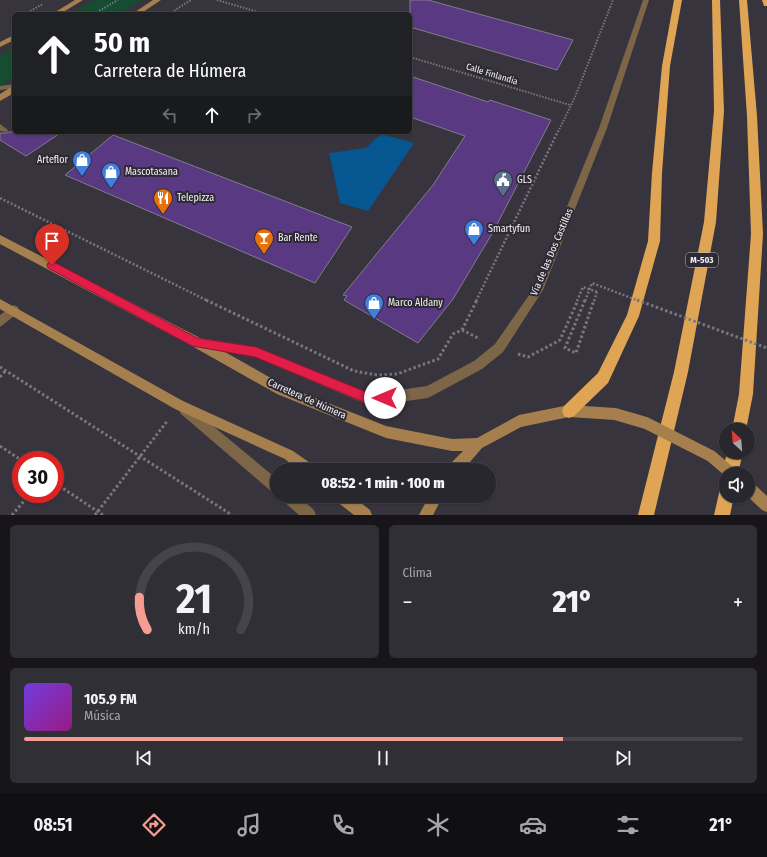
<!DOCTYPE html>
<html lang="es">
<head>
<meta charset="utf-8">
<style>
  :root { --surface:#29272e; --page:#312f36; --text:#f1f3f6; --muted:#a5a5aa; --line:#45444a; --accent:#f59c93 }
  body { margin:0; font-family:"Fira Sans Condensed",sans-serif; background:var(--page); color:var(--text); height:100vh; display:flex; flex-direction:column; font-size:15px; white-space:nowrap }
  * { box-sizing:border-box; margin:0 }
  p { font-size:13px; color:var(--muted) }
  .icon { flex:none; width:22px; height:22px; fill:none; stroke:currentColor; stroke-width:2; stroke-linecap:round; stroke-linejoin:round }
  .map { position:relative; height:515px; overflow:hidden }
  .drawer { display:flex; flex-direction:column; gap:10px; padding:10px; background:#171519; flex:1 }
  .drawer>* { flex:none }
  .banner { position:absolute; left:12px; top:12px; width:400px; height:122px; border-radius:6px; box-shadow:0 1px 3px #0004,0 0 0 1px var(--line); background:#202124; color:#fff; overflow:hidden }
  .needle { width:26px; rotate:334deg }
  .tools { position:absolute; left:719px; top:423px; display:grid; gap:8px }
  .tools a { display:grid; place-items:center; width:36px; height:36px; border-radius:50%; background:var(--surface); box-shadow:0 1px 3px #0004,0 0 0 1px var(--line); font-size:20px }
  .speed { position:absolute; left:12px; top:451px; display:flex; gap:8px; font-size:20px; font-weight:700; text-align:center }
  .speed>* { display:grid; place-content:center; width:52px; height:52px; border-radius:50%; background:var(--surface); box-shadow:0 1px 3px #0004,0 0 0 1px var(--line); line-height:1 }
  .speed .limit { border:6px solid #d22; background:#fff; color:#111 }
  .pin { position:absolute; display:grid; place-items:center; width:34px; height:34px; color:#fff; margin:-41px -17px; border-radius:50% 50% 50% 0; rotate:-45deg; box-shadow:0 0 4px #0007 }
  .pin .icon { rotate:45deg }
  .me { position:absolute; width:44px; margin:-22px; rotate:270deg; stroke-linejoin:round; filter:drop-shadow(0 0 3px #0008) }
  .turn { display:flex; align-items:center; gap:14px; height:84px; padding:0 16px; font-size:18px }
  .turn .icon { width:52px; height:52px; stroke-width:2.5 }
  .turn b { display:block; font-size:28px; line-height:34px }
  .lanes { display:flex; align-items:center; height:38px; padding:0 16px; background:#0003; justify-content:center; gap:20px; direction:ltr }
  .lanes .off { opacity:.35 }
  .big { font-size:30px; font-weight:800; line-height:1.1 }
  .drawer .card { flex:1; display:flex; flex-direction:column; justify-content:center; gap:6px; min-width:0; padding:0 14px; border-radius:6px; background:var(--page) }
  .drawer .dial { align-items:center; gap:0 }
  .dial svg { height:104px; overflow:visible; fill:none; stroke:var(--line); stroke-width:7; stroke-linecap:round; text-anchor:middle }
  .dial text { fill:var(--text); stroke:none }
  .song { display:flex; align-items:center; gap:12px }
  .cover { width:48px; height:48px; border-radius:6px; background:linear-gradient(135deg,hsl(260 70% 55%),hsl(310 70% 35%)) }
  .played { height:4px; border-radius:2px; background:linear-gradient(90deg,var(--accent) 75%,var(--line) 75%) }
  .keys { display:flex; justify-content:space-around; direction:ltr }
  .heat { display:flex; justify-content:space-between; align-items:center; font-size:22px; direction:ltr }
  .drawer .tiles { flex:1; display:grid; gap:10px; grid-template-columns:1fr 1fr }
  .card:last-child { grid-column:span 2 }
  .trip { position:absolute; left:270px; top:463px; width:226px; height:40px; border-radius:20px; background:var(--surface); box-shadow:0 1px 3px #0004,0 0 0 1px var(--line); font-weight:800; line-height:40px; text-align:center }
  .tabs { display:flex; height:64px; justify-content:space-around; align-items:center; background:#101012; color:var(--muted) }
  .tabs .icon { width:28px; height:28px }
  .tabs .active { color:var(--accent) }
  .tabs b { font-size:18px; color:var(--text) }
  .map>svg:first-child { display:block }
  .green { fill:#164c31 }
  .water { fill:#065691 }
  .building { fill:#583982; stroke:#817d89 }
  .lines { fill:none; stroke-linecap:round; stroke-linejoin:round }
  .path-far2 { stroke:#79767f; stroke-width:2; stroke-dasharray:1.5 1.5; stroke-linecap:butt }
  .path-far1 { stroke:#79767f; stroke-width:2.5; stroke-dasharray:2 2; stroke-linecap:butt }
  .path { stroke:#79767f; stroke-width:3; stroke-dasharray:2.5 2.5; stroke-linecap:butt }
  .lane { fill:#7d6647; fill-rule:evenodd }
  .street { fill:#7d6647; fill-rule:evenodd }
  .secondary { fill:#a5804e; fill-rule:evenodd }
  .highway { fill:#dfa554; fill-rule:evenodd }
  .path-bridge-far1 { stroke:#79767f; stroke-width:2.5; stroke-dasharray:2 2; stroke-linecap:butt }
  .path-bridge { stroke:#79767f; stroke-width:3; stroke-dasharray:2.5 2.5; stroke-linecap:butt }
  .secondary-bridge { stroke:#a5804e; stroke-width:12 }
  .route { fill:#e11d48; stroke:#92132f }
  .labels { text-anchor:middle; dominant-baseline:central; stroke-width:4; stroke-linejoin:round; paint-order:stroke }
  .far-street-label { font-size:9px; fill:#f3f0f7; stroke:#2d2a34 }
  .shield { fill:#2d2a34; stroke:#b8b5bc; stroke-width:1 }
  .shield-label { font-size:9px; font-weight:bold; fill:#f3f0f7 }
  .poi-label { font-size:10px; fill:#f3f0f7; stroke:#2d2a34; text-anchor:start }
  .street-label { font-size:10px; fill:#f3f0f7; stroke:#2d2a34 }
</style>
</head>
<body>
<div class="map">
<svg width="767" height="515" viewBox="0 0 767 515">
  <rect width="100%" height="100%" fill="#37343e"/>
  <path class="green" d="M94 0H142L119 14H70Z
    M14 47V78L0 86V55Z"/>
  <path class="water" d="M381 134 414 143 368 211 340 203 329 153 366 148Z"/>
  <path class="building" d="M410 0H428L573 40 557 70 410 27Z
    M410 76 488 102 490 100 551 120 493 232 453 299 418 343 344 300 347 296 343 295 433 185 465 136 410 117Z
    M9 132H62L26 156 0 140V133H7Z
    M113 135 352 227 315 283 65 175Z"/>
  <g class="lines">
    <path class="path-far2" d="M217 0 265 14
      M25 14 43 4
      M94 14 118 0
      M169 14 191 0
      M410 57 570 105
      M558 132 575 97 613 0"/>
    <path class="path-far1" d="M0 198 208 301
      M476 301 558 131
      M577 301 583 287 597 292"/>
    <path class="path" d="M206 300 354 371 377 375 397 374 438 359 453 334 462 330 480 339
      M462 330 477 300
      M518 354 528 357 560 340 578 300
      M0 367 232 515
      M0 377 6 370
      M0 446 21 460
      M55 483 103 515
      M12 515 30 494
      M95 515 168 420"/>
    <path class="lane" d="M14 84V88L0 90V86Z
      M0 124 8 130 7 132 0 131Z"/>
    <path class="street" d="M643 0H649L607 128 543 290 503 352 482 369 428 398 371 406 255 357 196 347 194 343 196 339 200 338 256 347 371 394 427 386 474 361 495 344 534 288 599 128Z
      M14 305 18 307 19 310 18 313 0 327V315Z
      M185 404 189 406 277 479V494L272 492 181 414 179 410 181 406Z
      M281 496H298L314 510 316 515H299L283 501Z"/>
    <path class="secondary" d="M75 0H83L60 14H52Z
      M153 0H161L140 14H132Z
      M14 35V40L0 47V42Z
      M11 87H14V93L0 101V94Z
      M0 235 200 338 285 386 386 426 452 439 477 438 519 415 569 405 615 408 619 410 621 414 619 418 615 420 569 417 521 427 482 448 463 470H448L449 465 463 451H452L386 438 277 394 192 346 0 244Z
      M0 299 183 401 293 451 313 465 314 470H298L285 459 175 409 0 309Z
      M748 481 753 483 767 496V512L762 510 747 496Z
      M334 496H352L370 510 372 515H354L336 501Z
      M429 496H443L433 515H419Z"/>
    <path class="highway" d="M674 0H682L670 66 662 173 660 241 639 316 608 383 574 416 569 418 564 416 562 411 564 406 598 373 627 315 648 241 652 173 662 66Z
      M712 0H720L724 111 716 222 688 372 654 515H638L674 372 704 222 714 111Z
      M739 0H747L757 116 763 234 753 394 746 430H732L739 394 751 234 747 116Z
      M762 0H767V6H764Z
      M727 452H743L738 474H726V480L722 474Z
      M726 487V496H734L730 515H714L720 489Z"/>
    <path class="path-bridge-far1" d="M585 301 592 283 639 301
      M594 301 597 292"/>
    <path class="path-bridge" d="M585 300 565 348 576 353 594 300
      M637 300 767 348"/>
    <path class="secondary-bridge" d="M615 414 646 423 711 456 732 474"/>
  </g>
  <path class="route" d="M52 261 197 338 256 347 371 394 385 392 389 394 391 398 389 401 371 405 255 357 192 346 48 268 47 265 48 263Z"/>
  <defs>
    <g id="shop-pin" transform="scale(1)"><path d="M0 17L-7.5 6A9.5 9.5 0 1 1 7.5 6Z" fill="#3f7fe0" stroke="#2d2a34"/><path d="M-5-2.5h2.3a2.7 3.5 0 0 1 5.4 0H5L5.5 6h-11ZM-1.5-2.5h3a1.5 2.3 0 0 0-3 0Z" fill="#fff"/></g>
    <g id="civic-pin" transform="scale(1)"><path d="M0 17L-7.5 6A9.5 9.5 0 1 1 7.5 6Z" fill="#5c6f8a" stroke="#2d2a34"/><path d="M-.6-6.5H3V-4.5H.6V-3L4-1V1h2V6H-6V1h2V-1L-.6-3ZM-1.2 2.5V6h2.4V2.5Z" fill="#fff"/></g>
    <g id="restaurant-pin" transform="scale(1)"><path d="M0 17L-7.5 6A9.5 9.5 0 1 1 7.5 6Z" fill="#e8710a" stroke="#2d2a34"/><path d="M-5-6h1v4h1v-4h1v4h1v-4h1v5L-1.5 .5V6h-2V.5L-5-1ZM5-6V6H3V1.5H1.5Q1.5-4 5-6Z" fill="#fff"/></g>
    <g id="bar-pin" transform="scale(1)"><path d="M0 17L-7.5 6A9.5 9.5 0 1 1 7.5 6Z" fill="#e8710a" stroke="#2d2a34"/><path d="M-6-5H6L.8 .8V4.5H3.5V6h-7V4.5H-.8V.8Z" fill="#fff"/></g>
  </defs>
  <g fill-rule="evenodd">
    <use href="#shop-pin" x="82" y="160"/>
    <use href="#shop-pin" x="111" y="172"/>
    <use href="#civic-pin" x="503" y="180"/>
    <use href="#restaurant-pin" x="163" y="198"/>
    <use href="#shop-pin" x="474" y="229"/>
    <use href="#bar-pin" x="264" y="238"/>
    <use href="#shop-pin" x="374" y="303"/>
  </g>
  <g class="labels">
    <g class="far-street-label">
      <text transform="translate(492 74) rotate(17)">Calle Finlandia</text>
    </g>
    <rect class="shield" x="686" y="253" width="32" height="14" rx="3"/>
    <g class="shield-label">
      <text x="702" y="260">M-503</text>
    </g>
    <g class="poi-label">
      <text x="68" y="160" text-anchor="end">Arteflor</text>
      <text x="125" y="172">Mascotasana</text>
      <text x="517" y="180">GLS</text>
      <text x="177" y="198">Telepizza</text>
      <text x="488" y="229">Smartyfun</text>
      <text x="278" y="238">Bar Rente</text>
      <text x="388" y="303">Marco Aldany</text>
    </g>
    <g class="street-label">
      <text transform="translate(552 252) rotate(-67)">Vía de las Dos Castillas</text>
      <text transform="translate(307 399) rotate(24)">Carretera de Húmera</text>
    </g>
  </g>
</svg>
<div class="tools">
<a><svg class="needle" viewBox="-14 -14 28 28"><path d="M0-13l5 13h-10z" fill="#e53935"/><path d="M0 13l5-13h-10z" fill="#a5a5aa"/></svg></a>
<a><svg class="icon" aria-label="sound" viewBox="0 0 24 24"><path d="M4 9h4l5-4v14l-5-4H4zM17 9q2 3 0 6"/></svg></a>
</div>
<div class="speed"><div class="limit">30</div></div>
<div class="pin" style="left:52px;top:265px;background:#d93025"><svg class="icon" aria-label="arrive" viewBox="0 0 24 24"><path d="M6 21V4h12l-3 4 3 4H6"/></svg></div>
<svg class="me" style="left:385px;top:398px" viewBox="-20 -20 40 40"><circle r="19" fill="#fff"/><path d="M0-13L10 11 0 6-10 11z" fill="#e11d48"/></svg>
<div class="trip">08:52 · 1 min · 100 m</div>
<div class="banner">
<div class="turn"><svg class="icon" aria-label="ahead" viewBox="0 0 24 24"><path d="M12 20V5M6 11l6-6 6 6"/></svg><div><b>50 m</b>Carretera de Húmera</div></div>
<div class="lanes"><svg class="icon off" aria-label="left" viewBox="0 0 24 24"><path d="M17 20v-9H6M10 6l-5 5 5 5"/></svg><svg class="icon" aria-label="ahead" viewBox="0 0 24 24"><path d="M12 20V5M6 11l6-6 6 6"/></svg><svg class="icon off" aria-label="right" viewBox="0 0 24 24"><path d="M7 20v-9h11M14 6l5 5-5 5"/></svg></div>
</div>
</div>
<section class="drawer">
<div class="tiles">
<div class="card dial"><svg viewBox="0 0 100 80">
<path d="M14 69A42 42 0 1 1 86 69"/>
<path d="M14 69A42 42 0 0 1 8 44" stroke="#f59c93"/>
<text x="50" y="56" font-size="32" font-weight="700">21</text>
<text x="50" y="72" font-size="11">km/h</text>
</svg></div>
<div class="card"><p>Clima</p>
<div class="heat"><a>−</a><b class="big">21°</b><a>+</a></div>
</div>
<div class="card">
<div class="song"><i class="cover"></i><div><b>105.9 FM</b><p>Música</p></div></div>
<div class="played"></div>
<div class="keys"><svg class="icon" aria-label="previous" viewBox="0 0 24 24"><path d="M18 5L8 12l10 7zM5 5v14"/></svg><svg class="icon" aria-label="pause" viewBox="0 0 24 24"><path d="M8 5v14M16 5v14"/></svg><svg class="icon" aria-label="next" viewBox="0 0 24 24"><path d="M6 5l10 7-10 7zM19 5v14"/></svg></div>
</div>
</div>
</section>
<nav class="tabs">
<b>08:51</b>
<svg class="icon active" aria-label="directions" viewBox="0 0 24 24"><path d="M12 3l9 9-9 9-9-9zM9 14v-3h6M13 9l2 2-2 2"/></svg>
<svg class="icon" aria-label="music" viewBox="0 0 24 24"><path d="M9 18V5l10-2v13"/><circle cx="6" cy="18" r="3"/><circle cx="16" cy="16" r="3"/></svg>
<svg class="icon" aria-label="phone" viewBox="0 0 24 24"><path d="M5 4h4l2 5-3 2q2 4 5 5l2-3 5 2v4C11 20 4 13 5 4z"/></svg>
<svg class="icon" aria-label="climate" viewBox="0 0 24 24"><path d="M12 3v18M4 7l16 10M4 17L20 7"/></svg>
<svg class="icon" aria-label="car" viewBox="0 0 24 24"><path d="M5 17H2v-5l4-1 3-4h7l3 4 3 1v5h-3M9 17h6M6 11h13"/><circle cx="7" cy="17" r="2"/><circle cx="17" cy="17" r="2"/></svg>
<svg class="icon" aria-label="filters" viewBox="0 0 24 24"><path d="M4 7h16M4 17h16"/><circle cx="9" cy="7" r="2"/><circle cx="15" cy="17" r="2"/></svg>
<b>21°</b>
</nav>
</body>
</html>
